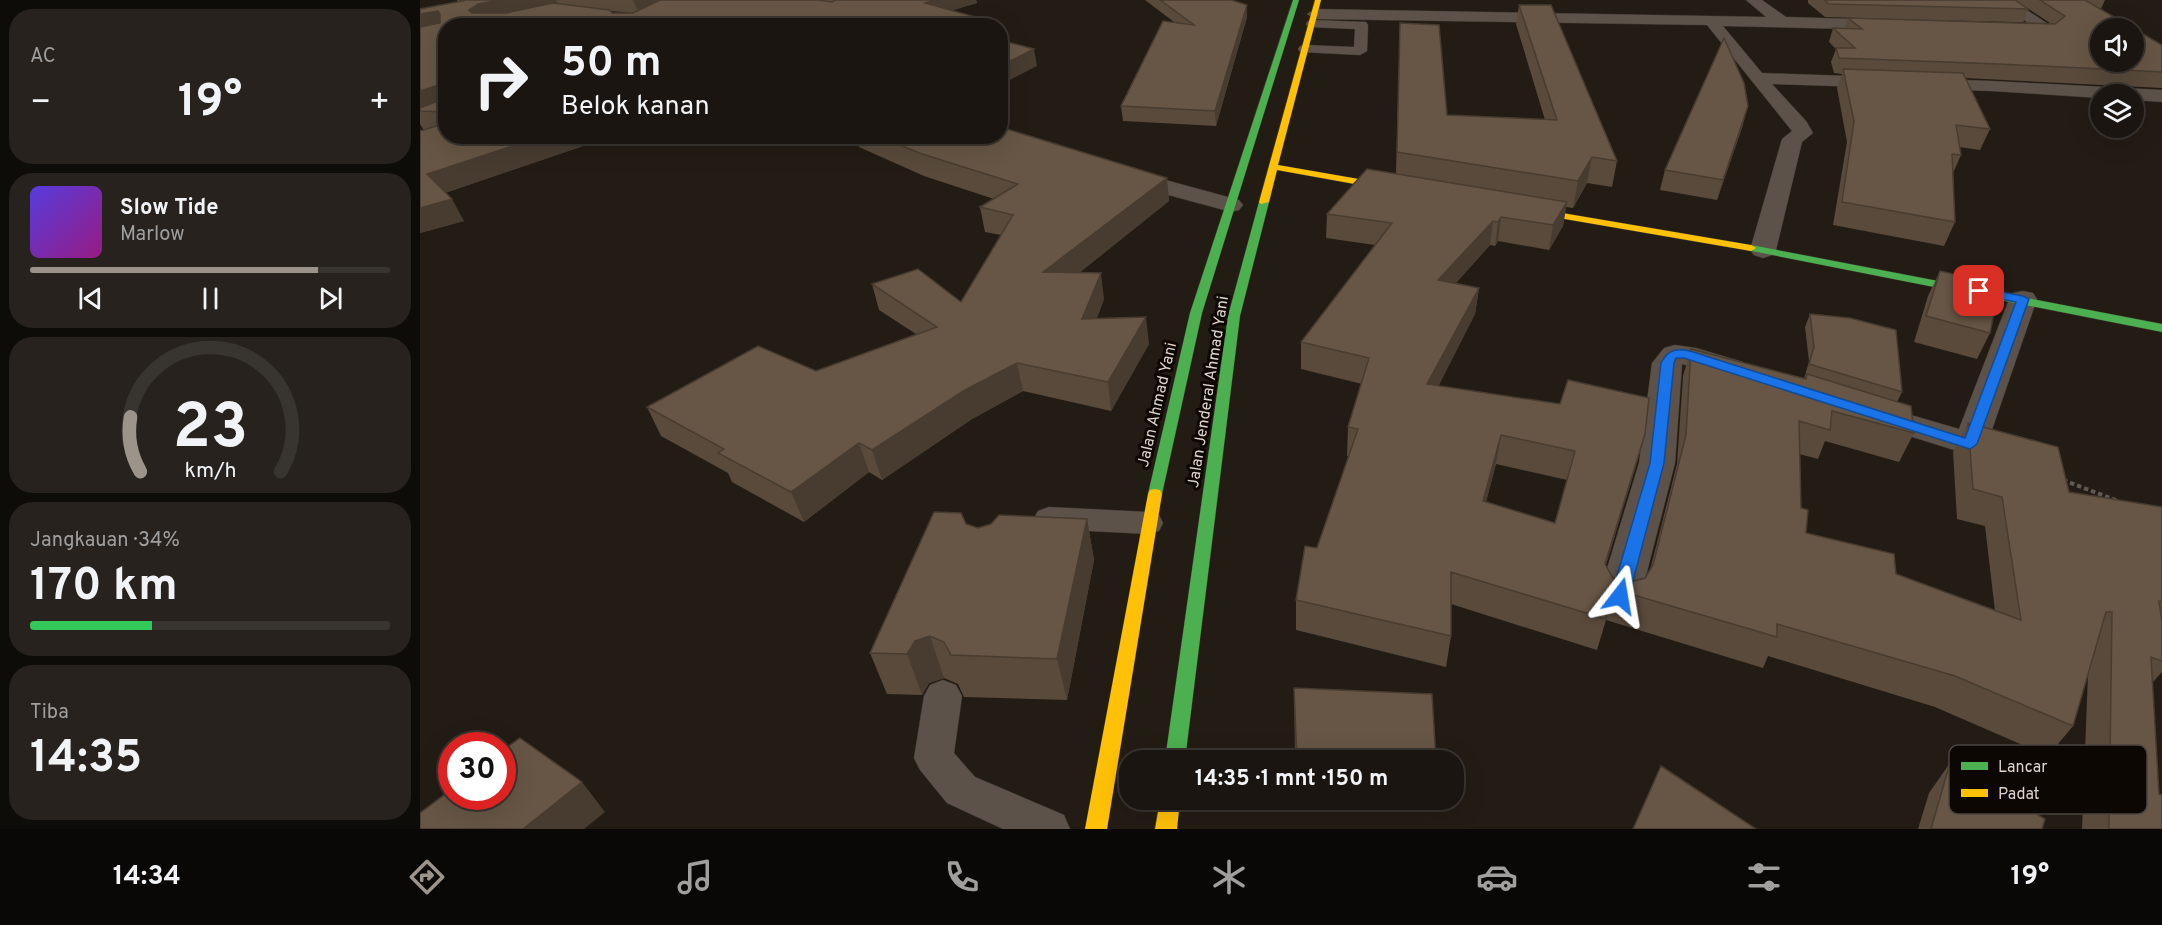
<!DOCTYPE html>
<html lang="id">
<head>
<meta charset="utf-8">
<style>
  :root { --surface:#1a1510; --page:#27221e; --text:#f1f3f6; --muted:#9f9f9f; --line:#383430; --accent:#9c938b }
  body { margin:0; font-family:Overpass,sans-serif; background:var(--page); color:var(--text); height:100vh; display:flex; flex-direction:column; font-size:22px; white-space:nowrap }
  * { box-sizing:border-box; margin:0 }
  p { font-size:20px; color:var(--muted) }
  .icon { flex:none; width:33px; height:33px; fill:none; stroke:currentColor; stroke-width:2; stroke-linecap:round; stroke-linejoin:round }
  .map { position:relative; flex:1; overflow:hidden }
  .side { display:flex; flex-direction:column; gap:9px; padding:9px; background:#0e0c09; width:420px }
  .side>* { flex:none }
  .hud { position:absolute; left:18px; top:18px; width:570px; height:126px; border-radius:24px; box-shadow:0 6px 24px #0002,0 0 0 2px var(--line); background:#1a1510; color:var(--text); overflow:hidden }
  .fabs { position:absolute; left:1670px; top:18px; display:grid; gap:12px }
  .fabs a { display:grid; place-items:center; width:54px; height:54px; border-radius:50%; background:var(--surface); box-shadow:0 6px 24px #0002,0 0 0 2px var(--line); font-size:30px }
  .speed { position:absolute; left:18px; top:732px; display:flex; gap:12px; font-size:30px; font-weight:700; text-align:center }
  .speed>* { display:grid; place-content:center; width:78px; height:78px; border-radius:50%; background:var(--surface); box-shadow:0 6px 24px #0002,0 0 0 2px var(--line); line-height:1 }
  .speed .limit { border:9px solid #d22; background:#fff; color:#111 }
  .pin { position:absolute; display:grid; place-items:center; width:51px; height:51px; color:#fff; margin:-26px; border-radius:12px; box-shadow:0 3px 9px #0006 }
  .me { position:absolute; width:66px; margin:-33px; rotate:14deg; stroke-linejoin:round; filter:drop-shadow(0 0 4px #0008) }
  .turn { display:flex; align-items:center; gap:21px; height:126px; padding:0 24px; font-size:27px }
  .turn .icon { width:78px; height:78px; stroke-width:2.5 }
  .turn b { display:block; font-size:42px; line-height:51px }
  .big { font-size:45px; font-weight:700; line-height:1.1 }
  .side .widget { flex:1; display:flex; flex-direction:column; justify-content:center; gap:9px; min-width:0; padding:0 21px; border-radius:24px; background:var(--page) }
  .side .dial { align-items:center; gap:0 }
  .dial svg { height:156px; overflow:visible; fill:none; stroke:var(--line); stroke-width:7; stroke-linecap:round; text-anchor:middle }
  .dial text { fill:var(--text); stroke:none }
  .song { display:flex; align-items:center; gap:18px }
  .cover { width:72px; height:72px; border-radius:9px; background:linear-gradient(135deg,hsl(250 70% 55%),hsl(310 70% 35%)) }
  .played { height:6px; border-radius:3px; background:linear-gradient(90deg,var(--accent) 80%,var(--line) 80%) }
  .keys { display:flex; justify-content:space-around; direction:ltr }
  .heat { display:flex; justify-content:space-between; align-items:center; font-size:33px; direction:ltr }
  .charge { height:9px; border-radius:4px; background:linear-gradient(90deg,#34c759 34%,var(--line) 0) }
  .trip { position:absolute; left:699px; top:750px; width:345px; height:60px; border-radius:24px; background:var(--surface); box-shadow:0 6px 24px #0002,0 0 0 2px var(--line); font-weight:700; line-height:60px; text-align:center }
  .tab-bar { display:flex; height:96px; justify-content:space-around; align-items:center; background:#0a0806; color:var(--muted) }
  .tab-bar .icon { width:42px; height:42px }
  .tab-bar .selected { color:var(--accent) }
  .tab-bar b { font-size:27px; color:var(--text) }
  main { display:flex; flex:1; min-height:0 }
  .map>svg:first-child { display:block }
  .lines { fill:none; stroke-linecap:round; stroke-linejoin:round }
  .lane-casing { stroke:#3c362f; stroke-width:1 }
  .street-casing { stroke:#3c362f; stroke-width:1 }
  .fast-casing { stroke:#3c362f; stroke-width:1 }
  .slow-casing { stroke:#3c362f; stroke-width:1 }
  .path { stroke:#605851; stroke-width:4; stroke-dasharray:4.5 3; stroke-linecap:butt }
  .lane { fill:#5c5249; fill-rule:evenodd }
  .street { fill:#5c5249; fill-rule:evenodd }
  .fast { fill:#4caf50; fill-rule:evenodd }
  .slow { fill:#ffc107; fill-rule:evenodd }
  .wall { fill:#594a3b; fill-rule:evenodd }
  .shaded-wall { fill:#483c30 }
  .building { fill:#675645; stroke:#483c30; stroke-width:1.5; fill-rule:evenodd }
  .route { fill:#1a73e8; stroke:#114b97; stroke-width:1.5 }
  .labels { text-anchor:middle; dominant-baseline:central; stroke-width:6; stroke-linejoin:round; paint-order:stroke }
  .street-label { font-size:16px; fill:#ddd3cb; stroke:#0d0704 }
  .key { fill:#0d0704; stroke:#4b4440; stroke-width:1.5 }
  .key-label { font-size:16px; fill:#ddd3cb }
</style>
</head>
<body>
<main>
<section class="side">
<div class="widget"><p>AC</p>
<div class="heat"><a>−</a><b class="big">19°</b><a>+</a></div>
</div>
<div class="widget">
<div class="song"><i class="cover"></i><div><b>Slow Tide</b><p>Marlow</p></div></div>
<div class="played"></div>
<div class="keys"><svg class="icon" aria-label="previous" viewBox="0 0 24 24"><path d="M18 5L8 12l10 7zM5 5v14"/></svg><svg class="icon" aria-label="pause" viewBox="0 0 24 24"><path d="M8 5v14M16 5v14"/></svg><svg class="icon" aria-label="next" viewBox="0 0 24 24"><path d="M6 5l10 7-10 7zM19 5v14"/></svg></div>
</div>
<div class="widget dial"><svg viewBox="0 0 100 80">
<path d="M14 69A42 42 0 1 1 86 69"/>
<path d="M14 69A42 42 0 0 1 9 41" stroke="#9c938b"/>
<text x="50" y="56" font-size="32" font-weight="700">23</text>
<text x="50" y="72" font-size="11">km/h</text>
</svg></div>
<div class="widget"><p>Jangkauan · 34%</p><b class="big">170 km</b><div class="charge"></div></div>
<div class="widget"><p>Tiba</p><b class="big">14:35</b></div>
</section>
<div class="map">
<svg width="1742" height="829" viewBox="0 0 1742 829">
  <rect width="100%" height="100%" fill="#231c15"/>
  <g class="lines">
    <g class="lane-casing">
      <path id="lane" d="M892 20 946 22 948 25 947 51 940 55 880 52 878 49 880 46 885 45 934 47 935 29 888 27 886 24 888 21Z
        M629 507 728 512 739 515 743 523 739 531 728 534 629 529 618 525 614 518 618 511Z
        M523 680 536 685 542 696 534 753 555 777 644 815 650 829H583L527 803 500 770 494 758 504 696 510 685Z"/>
    </g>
    <g class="street-casing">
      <path id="street" d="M1326 0H1342L1366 17 1471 20 1479 25 1471 30 1303 26 1342 73 1572 81 1742 90V102L1713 100V94H1680V98L1572 91 1352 84 1386 121 1393 133 1382 142 1356 250 1352 255 1343 258 1334 255 1330 250 1362 139 1372 131 1287 25 895 19 887 14 895 9 1346 17Z
        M1575 0H1592L1637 30 1635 33H1623Z
        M705 169 819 200 823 205 819 210 811 212 697 181 694 176 697 171Z
        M1603 291 1613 293 1617 299 1567 444 1562 452 1550 455 1438 420 1434 413 1438 406 1450 403 1539 429 1589 299 1593 293Z
        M1255 345 1276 348 1323 362 1327 369 1323 376 1312 378 1262 364 1255 463 1221 595 1215 606 1200 610 1185 606 1179 595 1219 463 1232 363 1244 348Z"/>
    </g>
    <g class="fast-casing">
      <path id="fast" d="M873 0H879L782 313 742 494 740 498H730L728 494 770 313Z
        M844 199 849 202 820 316 765 760H745L808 316 839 202Z
        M1331 245 1742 324V332L1327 250V246Z"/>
    </g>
    <g class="slow-casing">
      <path id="slow" d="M895 0H901L858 165 979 186 984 189 979 192 857 170 849 202 841 204 839 202Z
        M1101 206 1331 245 1336 248 1331 251 1098 211V207Z
        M735 489 740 490 742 494 687 829H665L728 494 730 490Z
        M740 800H760L757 829H735Z"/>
    </g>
    <path class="path" d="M1643 480 1698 501"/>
    <use href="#lane" class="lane"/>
    <use href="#street" class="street"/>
    <use href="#fast" class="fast"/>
    <use href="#slow" class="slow"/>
  </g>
  <path class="wall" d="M37 0H556L557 3 532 10 26 26V136L166 145 25 193 44 221 0 233 6 129H3L0 124V9L38 2ZM191 11 213 13H192Z
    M725 0H811L827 17 796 126 703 121 701 106 754 22Z
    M1388 0H1595L1608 9 1603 23 1405 17 1388 3Z
    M1595 0H1685L1681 9 1742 45V88L1545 78 1570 129 1560 150 1539 147 1541 155 1533 173 1535 222 1524 246 1413 225 1427 142 1417 88 1422 74 1414 73 1411 62 1416 49 1409 42 1413 28H1424L1428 18 1630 23Z
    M1099 5 1197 161 1192 187 1167 183 1153 208 1146 207 1143 226 1129 250 1078 241 1075 246 1070 245 1036 283 1059 288 1055 314 1018 386 1225 434 1186 565 1193 578 1210 582 1225 578 1230 570 1257 464 1263 376 1271 349 1384 379 1389 361 1385 327 1390 314 1482 392 1477 402 1494 433 1479 462 1405 441 1398 459 1379 454 1381 508 1386 533 1476 574 1575 611 1565 526 1537 519 1533 452 1548 423 1649 492 1742 507V672L1732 683 1739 794 1742 829H1662L1668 674 1653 726 1628 756 1515 707 1348 656 1343 668 1186 620 1177 650 1031 604V636L1026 667 876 630V600L897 548 929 456H927L928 427 942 384 881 369V342L955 245 906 238 907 214 976 173 980 23 1027 115 1125 120 1096 24ZM1076 464 1147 480 1135 523 1066 502Z
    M1323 125 1297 200 1240 190 1245 170Z
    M436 136H580L747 178 749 201 659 273 684 299 677 318 729 344 691 411 603 391 552 419 462 480 449 472 384 522 312 482 308 473 241 436 227 407 396 371 496 334 459 310 452 284 541 302 581 235 565 232 560 207 574 199 504 176 439 147Z
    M1520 271 1564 295 1570 333 1557 359 1494 342 1508 296Z
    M667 519 674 560 647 700 544 697 538 684 524 678 509 683 502 695 467 694 450 653 546 524 558 528Z
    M874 688 1016 760H875Z
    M1530 763 1622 829H1498L1509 793Z
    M988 800H1012V801Z"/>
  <path class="shaded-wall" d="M80 0H136L139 6 57 26 49 10 58 4Z
    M213 0H246L219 13Z
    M515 0H556L557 3 508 18 505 3Z
    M827 5V17L796 126 795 111Z
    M18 11 26 27 0 31V14Z
    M570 21 571 26H557Z
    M614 49 617 66 580 85V66Z
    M18 85 26 100 0 111V91Z
    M1328 106 1323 125 1297 200 1303 180Z
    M123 136H195L166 145 19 195 7 174Z
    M1172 157 1167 183 1153 208 1158 181Z
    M747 178 749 201 627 298 623 272Z
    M32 199 44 221 0 233V208Z
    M1147 202 1143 226 1129 250 1133 225Z
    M1081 217 1078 241 1075 246 1078 222Z
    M1073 221 1070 245 1015 306 1018 280Z
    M681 273 684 299 666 346 662 319Z
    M1059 288 1055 314 1005 413 1007 384Z
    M726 317 729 344 691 411 688 382Z
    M597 363 603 391 552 419 462 480 452 450 545 390Z
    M1225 434 1217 463 1177 594 1185 564Z
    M1081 435 1076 464 1058 531 1063 501Z
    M439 443 449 472 384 522 371 492Z
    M667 519 674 560 647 700 637 659Z
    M510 636 524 678 509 683 502 695 487 654 495 641Z
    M162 782 185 812 164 829H103Z"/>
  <path class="building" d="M39 0H80L58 4 49 10 52 13H86L133 3 190 10 192 13H213L240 0H398L412 2 416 0H515L505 3 570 21 557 26H26V112L0 111V108L18 101V85L0 91V27L20 23V14L18 11 0 14V9L42 1Z
    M740 0H811L827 5 795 111 701 106 743 21 774 25Z
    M1404 0H1595L1608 9 1409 4Z
    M1620 0H1665L1742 45V72L1579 64 1419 58 1416 48H1435L1413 28 1442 29 1428 18 1635 24 1645 16ZM1680 28H1713V62H1680Z
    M1099 5H1131L1197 161 1172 157 1158 181 977 152 980 23 1019 25 1027 115 1137 120Z
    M1304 38 1324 83 1328 106 1303 180 1245 170Z
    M580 40 614 49 580 66Z
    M1423 69 1543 73 1570 129 1536 125 1541 155 1532 154 1535 222 1422 202 1434 121Z
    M26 123V136H123L7 174 32 199 0 208V131Z
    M580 127 747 178 623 272 681 273 662 319 726 317 688 382 597 363 545 390 452 450 439 443 371 492 298 453 304 449 227 407 338 346 396 371 517 327 452 284 498 269 541 302 593 215 560 207 598 184 499 153 459 136H580Z
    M947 169 1147 202 1133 225 1081 217 1078 222 1073 221 1018 280 1059 288 1007 384 1140 404 1148 380 1229 398 1225 434 1185 564 1193 578 1210 582 1225 578 1233 565 1266 435 1271 349 1386 379 1387 374 1491 406 1494 433 1412 411 1410 430 1379 421 1381 508 1388 510 1386 533 1474 554 1476 574 1601 620 1582 497 1553 489 1548 423 1638 447 1649 492 1742 507V602L1739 601 1742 622V661L1731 657 1739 794 1742 795V829H1689L1692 612H1686L1653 726 1535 676 1357 624V637L1190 588 1186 619 1031 572V636L876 600 885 546 897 548 938 429 928 427 949 358 881 342 972 223 907 214ZM1081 435 1155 451 1135 523 1063 501Z
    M1520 271 1567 282 1564 295 1577 300 1570 333 1506 316Z
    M1390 314 1430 318 1476 330 1482 392 1389 364 1394 347Z
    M514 512 541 513 546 524 558 528 571 524 579 515 667 519 637 659 531 655 524 642 510 636 495 641 487 654 450 653Z
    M874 688 1012 694 1016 760H877Z
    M100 738 162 782 103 829H0V813L32 789V796H82V751Z
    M1530 763 1625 819 1622 829H1511Z
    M1241 766 1336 829H1213Z"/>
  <path class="route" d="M1559 288 1603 296 1609 299 1557 444 1550 449 1264 358H1256L1254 363 1244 463 1209 596 1206 600 1200 602 1194 600 1191 596 1230 463 1241 363C1248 350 1255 348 1270 351L1545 438 1596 302 1555 294V289Z"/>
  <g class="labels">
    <g class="street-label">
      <text transform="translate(789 392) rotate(-81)">Jalan Jenderal Ahmad Yani</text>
      <text transform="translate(738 405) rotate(-77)">Jalan Ahmad Yani</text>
    </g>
  </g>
  <rect x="1529" y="745" width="198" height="69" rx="9" class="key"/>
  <rect x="1541" y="762" width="27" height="8" fill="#4caf50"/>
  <rect x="1541" y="789" width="27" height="8" fill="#ffc107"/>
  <g class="key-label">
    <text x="1578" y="772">Lancar</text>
    <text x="1578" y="799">Padat</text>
  </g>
</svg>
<div class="fabs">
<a><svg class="icon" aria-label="sound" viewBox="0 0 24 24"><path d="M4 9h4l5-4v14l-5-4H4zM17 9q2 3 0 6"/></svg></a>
<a><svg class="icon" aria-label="layers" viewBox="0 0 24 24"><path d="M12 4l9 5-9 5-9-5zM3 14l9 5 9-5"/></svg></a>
</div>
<div class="speed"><div class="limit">30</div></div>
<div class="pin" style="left:1559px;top:291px;background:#d93025"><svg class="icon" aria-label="arrive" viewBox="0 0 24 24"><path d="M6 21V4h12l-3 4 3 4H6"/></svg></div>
<svg class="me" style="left:1200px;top:596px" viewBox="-20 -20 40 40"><path d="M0-17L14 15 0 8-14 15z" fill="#1a73e8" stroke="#fff" stroke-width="4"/></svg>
<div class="trip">14:35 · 1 mnt · 150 m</div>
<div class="hud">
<div class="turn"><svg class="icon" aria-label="right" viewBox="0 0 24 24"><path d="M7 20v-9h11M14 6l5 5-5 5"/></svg><div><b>50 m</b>Belok kanan</div></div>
</div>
</div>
</main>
<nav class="tab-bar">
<b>14:34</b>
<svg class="icon selected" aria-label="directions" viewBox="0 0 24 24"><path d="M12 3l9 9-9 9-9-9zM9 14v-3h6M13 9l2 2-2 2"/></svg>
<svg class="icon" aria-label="music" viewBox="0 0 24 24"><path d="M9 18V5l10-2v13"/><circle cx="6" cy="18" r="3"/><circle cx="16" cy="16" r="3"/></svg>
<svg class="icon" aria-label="phone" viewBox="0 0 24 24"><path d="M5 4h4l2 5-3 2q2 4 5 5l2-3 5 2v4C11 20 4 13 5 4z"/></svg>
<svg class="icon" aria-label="climate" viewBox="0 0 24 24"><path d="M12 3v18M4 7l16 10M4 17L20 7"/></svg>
<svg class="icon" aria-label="car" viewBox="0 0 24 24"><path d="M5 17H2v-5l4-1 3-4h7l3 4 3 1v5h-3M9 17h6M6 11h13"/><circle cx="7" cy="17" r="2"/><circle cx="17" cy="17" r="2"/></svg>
<svg class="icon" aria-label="filters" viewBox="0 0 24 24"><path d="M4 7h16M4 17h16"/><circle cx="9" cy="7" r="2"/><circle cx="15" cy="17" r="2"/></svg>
<b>19°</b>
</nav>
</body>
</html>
